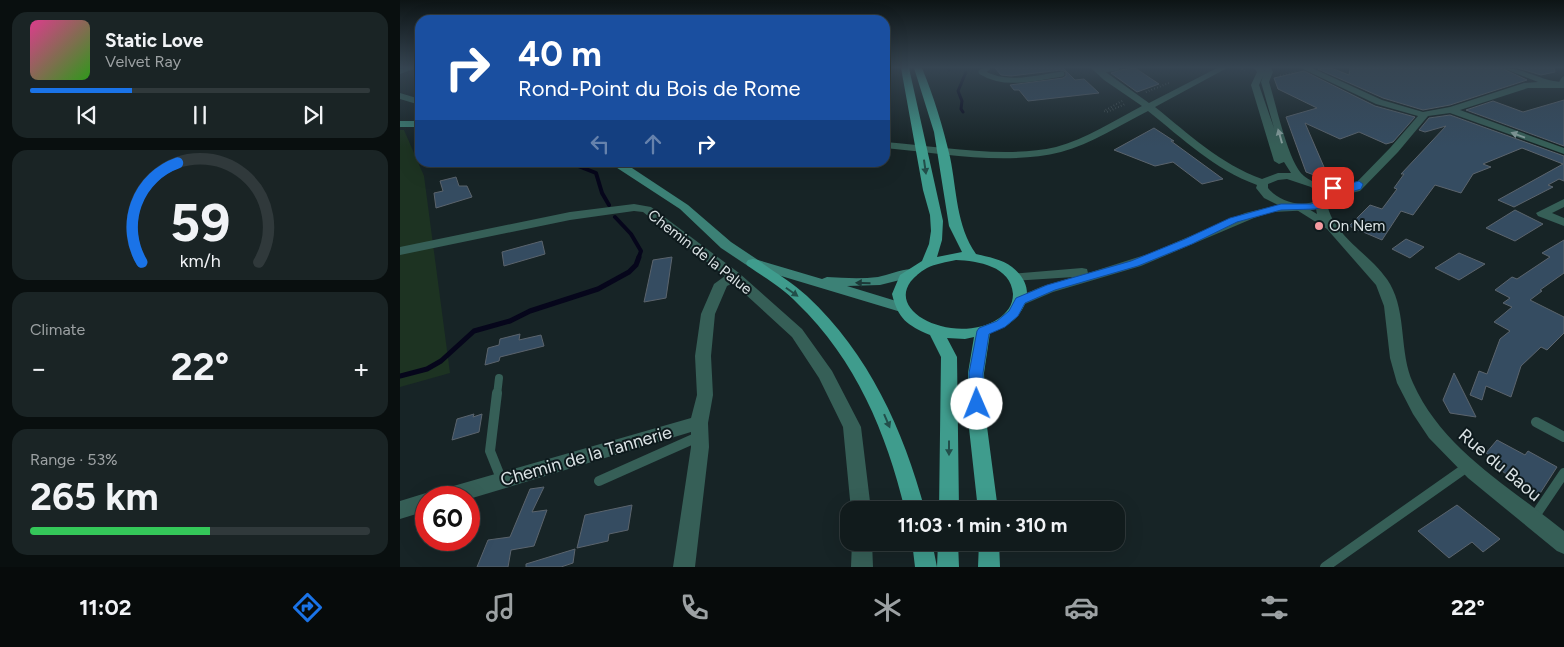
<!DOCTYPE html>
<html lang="en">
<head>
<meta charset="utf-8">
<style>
  :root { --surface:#111b1c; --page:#1a2425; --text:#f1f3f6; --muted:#9ca1a3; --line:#30393b; --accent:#1a73e8 }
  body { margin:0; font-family:Figtree,sans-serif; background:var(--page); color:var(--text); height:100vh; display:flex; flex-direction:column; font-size:19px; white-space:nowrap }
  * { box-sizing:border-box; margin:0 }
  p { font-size:16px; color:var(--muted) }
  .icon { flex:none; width:28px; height:28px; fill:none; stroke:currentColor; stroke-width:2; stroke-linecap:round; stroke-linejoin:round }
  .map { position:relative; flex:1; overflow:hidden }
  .sheet { display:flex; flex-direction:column; gap:12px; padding:12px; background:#090f0f; width:400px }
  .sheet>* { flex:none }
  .banner { position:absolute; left:15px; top:15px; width:475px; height:152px; border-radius:15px; box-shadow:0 5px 20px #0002,0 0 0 1px var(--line); background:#1a4fa0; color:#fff; overflow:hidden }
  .speed { position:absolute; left:15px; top:486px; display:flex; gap:10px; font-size:25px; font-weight:700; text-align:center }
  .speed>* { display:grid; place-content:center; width:65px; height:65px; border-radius:50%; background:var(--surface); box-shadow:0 5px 20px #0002,0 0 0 1px var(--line); line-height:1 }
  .speed .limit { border:8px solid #d22; background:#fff; color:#111 }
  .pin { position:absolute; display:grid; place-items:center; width:42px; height:42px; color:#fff; margin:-21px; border-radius:10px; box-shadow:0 2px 8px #0006 }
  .me { position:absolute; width:55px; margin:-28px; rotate:359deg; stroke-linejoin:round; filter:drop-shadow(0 0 4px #0008) }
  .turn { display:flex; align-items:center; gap:18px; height:105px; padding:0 20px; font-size:22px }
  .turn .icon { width:65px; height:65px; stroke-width:2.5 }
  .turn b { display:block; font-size:35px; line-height:42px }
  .lanes { display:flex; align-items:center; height:48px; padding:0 20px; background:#0003; justify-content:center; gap:25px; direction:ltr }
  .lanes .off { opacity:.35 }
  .big { font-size:38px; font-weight:700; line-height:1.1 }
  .sheet .card { flex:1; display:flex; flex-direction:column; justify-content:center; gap:8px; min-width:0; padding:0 18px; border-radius:15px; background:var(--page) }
  .sheet .dial { align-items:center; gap:0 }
  .dial svg { height:130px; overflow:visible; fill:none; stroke:var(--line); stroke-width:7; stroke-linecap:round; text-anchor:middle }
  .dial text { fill:var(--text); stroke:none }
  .song { display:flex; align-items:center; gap:15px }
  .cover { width:60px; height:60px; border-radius:8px; background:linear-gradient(135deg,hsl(330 70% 55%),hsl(110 70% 35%)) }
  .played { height:5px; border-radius:2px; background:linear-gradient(90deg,var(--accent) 30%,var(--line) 30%) }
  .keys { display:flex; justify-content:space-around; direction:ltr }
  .heat { display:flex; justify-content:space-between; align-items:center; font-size:28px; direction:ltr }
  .charge { height:8px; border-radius:4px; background:linear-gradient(90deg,#34c759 53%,var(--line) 0) }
  .trip { position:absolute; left:440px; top:501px; width:285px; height:50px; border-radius:15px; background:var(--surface); box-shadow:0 5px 20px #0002,0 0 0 1px var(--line); font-weight:700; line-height:50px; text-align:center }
  .tab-bar { display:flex; height:80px; justify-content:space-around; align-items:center; background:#070b0b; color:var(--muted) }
  .tab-bar .icon { width:35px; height:35px }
  .tab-bar .selected { color:var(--accent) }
  .tab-bar b { font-size:22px; color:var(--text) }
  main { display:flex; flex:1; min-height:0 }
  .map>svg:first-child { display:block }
  .green { fill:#1d3322 }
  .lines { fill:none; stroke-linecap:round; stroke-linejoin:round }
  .stream-far2 { stroke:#06061b; stroke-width:3 }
  .stream-far1 { stroke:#06061b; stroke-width:4 }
  .stream { stroke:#06061b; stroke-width:5 }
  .building { fill:#354c61; stroke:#5b646d }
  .path { stroke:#5f6b6d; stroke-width:2; stroke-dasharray:0.5 2.5; stroke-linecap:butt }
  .service-far2 { stroke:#365f57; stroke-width:5 }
  .service-far1 { stroke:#365f57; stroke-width:8 }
  .service { stroke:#365f57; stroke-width:10 }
  .minor { fill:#365f57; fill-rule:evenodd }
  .tertiary { fill:#365f57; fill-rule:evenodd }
  .secondary { fill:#3c8176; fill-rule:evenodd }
  .primary { fill:#3f9c8d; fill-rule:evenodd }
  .oneway { fill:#88a19e }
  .oneway2 { fill:#224e4a }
  .oneway3 { fill:#1c3938 }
  .route { fill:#1a73e8; stroke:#114b97 }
  .poi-dot { fill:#f49aa0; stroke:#0e1a1d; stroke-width:2 }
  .labels { text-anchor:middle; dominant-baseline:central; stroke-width:4; stroke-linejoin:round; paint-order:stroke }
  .poi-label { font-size:15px; fill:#dbe3e5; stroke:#0e1a1d; text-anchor:start }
  .street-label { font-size:15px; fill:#dbe3e5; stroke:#0e1a1d }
  .near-street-label { font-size:18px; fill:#dbe3e5; stroke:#0e1a1d }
</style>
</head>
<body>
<main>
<section class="sheet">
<div class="card">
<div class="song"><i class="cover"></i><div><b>Static Love</b><p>Velvet Ray</p></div></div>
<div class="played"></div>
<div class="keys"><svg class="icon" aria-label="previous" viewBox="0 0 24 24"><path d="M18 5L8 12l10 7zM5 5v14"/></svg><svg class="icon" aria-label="pause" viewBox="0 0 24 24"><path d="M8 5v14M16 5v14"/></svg><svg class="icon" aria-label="next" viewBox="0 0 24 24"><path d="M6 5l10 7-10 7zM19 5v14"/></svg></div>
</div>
<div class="card dial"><svg viewBox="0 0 100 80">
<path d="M14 69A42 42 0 1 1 86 69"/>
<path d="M14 69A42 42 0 0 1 36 8" stroke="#1a73e8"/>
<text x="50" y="56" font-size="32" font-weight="700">59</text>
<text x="50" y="72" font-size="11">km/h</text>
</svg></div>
<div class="card"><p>Climate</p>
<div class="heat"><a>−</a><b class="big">22°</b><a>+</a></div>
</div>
<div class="card"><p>Range · 53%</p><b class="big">265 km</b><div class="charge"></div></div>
</section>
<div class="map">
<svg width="1164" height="567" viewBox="0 0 1164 567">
  <rect width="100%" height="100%" fill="#172426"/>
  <path class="green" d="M0 130H4L24 176 50 373 0 387Z"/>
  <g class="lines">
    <path class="stream-far2" d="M547 68 549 70
      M563 112 561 109 562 101 558 91 566 72"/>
    <path class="stream-far1" d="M168 162 196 173 202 193 209 205
      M215 217 231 234 241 251 238 259"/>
    <path class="stream" d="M0 376 27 369 41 361 74 331 110 321 130 311 198 289 229 272 236 265 239 257"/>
  </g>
  <path class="building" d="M595 68H663L675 80 684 79 699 93 628 101 619 90H614L610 85 663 78 666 76V72L661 70 611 76 601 75Z
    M735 68 759 84 737 92 711 73 721 70Z
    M931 68 949 75 950 68H1101L1127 80 1050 105 1023 110 983 98 918 69Z
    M1118 68H1154L1155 72 1141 75Z
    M904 71 975 106 1015 117 993 142 986 144 959 132 940 139 905 123 930 181 906 172 886 117 917 108 878 89 874 78Z
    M1164 100V146L1066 110 1093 101 1123 112Z
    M1050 115 1164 156V181L1159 179 1148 185 1153 187 1114 207 1098 200 1163 164 1122 148 1083 164 1091 167 1073 174 1061 193 1035 185 1013 215 1001 211 982 240 949 226 970 205 982 209 997 189 994 188 1004 174H1001L1046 126 1025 132 1019 130 1029 118Z
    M754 128 774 141H771L823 179 802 184 773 162 755 166 714 150Z
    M56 177 59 186H67L72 197 36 208 34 193 43 191 40 181Z
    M1115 210 1143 224 1115 241 1086 228Z
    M1006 239 1024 247 1010 258 992 249Z
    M1164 240V273L1140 290 1142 291 1130 300 1164 317V333L1147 350 1141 347 1121 366 1111 397 1086 386 1082 400 1070 395 1079 371 1087 374 1100 339 1110 331 1094 322 1112 307 1103 303 1110 298 1095 290 1112 277 1117 279 1150 257 1142 253Z
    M142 241 145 254 104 266 102 252Z
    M1059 253 1085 264 1059 280 1035 268Z
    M272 257 266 298 244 302 253 260Z
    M120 334 119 340 141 335 144 346 100 357 99 361 85 365 88 348 99 345 100 339Z
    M1054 373 1076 417 1050 413 1043 400Z
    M74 414 73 417 82 414 79 432 52 440 57 419Z
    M1097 440 1125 455 1128 451 1157 467 1139 495 1094 466 1099 461 1086 453Z
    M144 487 132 512 147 510 134 546 111 550 108 567H77L88 540 110 537 130 489Z
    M232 505 228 530 209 534 208 541 177 548 185 515Z
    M1057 505 1100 539 1083 552 1072 542 1049 558 1018 531Z
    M175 549 173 563 161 567H126V564Z"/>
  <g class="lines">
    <path class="path" d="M839 68 847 71
      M880 75 897 72
      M746 92 769 83
      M722 101 704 111 707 112 725 104"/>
    <path class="service-far2" d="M588 68 581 72C606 87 635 78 662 74
      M698 71 717 68
      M1164 79 1162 82 1164 83"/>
    <path class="service-far1" d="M97 395 99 378"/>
    <path class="service" d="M97 393 90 451 102 481
      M1136 422 1164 437
      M199 481 300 436
      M1133 519 1164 473
      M925 567 1067 467"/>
    <path class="minor" d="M901 68H912L982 100 1023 112 1050 107 1124 83 1138 82 1103 68C1125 68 1143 82 1164 82V88H1128L1060 110 1164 148V154L1050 113 1028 116 998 152 960 191 926 199 922 198 920 196 922 194 952 187 990 148 1018 116 976 104Z
      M1164 199V207L1152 213 1164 218V226L1138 216 1136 213Z
      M921 201 927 204C934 238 973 255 990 284 1007 314 999 352 1013 383 1043 450 1110 487 1164 531V554L1157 551 1068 478 1029 438 1013 414 997 383 990 358 984 306 976 285 927 229 892 207 894 205H902L917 214 915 204Z
      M234 204 251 207 339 273 402 329 432 371 461 427 471 510H451L443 427 419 378 392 337 333 283 327 286 315 314 311 356 313 395 308 423 309 447 295 567H273L291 447V432L69 499 26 498V511L0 519V501L26 493 34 497 36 492 43 489 291 418 297 395 295 356 301 314 314 284 325 276 243 212 234 211 170 220 0 255V247L170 212Z
      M452 542H472L473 567H451Z"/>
    <path class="tertiary" d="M4 68H16L0 74V69Z
      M691 68H700L749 103 817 68H827L755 107C789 134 820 164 862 179L878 173H891L884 162 879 164 874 161 851 85 857 72 854 68H862L865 71 863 68H871L873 72 869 82C876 103 888 163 904 176 915 185 921 180 932 196L931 201 923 207 913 210 873 212 854 218 741 266 653 292 625 304H615L613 301 615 298 643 286 674 277 614 281 609 280 607 277 609 274 682 268 687 269 688 273 748 254 845 213 878 205 864 198 856 188 857 185C814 169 783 139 748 111 720 125 691 144 661 152 604 166 542 153 485 148V142C538 146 605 159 656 147 686 139 715 120 742 106L704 80ZM863 76 861 82 874 128 859 85ZM887 179 911 187 920 196V199C903 209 879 202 868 188V184L878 180Z
      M0 93 20 99V105L0 99Z"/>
    <path class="secondary" d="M0 121H20V127H0Z
      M208 162H222L232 168 288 205 331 242 358 260 422 279 427 277C444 278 461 279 478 277 490 275 505 267 516 270L518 273 516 276 480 285 447 286 506 304 508 307 506 310 501 312 348 266 321 248 280 209Z"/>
    <path class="primary" d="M501 68H509L543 221 542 240 537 257 562 252 549 226 534 132 514 68H522C534 97 543 127 550 157 557 191 556 225 576 254 588 257 602 259 612 267 643 291 621 324 590 333L584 373 586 419 598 510H578L568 419V373L574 337 565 339 547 338 557 357 559 510H539L541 357 530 335C507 325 498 319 492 294L500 275 522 261 529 244 531 231 530 215 523 190ZM556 260C578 261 611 266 613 294 613 305 607 313 598 319 551 349 466 304 527 268 535 264 547 262 556 260Z
      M353 259 358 260C374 272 392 282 407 296 469 354 503 429 525 510H505C486 432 456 360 397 303 383 288 365 278 348 266L346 263 348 260Z
      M512 542H532L537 567H515Z
      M538 542H558L559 567H537Z
      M579 542H599L600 567H578Z"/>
  </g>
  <defs><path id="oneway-solid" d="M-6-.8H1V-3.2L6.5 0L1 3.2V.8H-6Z" transform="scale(1.25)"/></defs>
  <g class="oneway">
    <use href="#oneway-solid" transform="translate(1118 135) rotate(-160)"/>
    <use href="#oneway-solid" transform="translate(880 136) rotate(-106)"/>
  </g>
  <g class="oneway2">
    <use href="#oneway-solid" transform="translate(525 167) rotate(82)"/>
    <use href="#oneway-solid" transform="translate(392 292) rotate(35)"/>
    <use href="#oneway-solid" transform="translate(487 421) rotate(67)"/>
    <use href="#oneway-solid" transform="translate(549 448) rotate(90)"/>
  </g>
  <use class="oneway3" href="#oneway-solid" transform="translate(463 283) rotate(-179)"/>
  <linearGradient id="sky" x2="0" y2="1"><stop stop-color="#0d1415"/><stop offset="0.46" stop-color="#364552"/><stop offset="1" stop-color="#364552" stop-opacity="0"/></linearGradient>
  <rect width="1164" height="147" fill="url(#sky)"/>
  <path class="route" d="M959 181 963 184 961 189 931 198 924 207 915 209 881 210 837 222 792 244 738 266 655 290 625 303 618 316 605 327 589 334 583 373 584 404 582 407 577 409 572 407 570 404 569 373 577 331 579 328 597 321 609 311 616 298 647 285 731 261 785 239 830 218 881 204H911L921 200 923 194 939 191 929 190V186L944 185Z"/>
  <circle class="poi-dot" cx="919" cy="226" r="5"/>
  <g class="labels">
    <g class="poi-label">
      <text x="929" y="226">On Nem</text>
    </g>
    <g class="street-label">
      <text transform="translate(300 252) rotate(38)">Chemin de la Palue</text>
    </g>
    <g class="near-street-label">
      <text transform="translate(186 456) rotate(-16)">Chemin de la Tannerie</text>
      <text transform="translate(1100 465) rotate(40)">Rue du Baou</text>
    </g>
  </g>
</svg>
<div class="speed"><div class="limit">60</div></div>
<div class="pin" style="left:933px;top:188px;background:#d93025"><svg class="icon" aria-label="arrive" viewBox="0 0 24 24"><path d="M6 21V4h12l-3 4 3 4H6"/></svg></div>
<svg class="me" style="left:577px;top:404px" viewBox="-20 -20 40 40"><circle r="19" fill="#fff"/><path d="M0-13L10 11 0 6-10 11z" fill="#1a73e8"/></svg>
<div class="trip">11:03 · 1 min · 310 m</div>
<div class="banner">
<div class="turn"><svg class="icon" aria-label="right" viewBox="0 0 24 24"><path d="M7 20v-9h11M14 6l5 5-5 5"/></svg><div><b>40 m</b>Rond-Point du Bois de Rome</div></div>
<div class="lanes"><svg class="icon off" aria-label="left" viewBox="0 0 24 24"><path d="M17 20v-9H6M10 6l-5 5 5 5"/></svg><svg class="icon off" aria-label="ahead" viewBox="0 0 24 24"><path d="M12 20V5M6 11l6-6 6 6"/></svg><svg class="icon" aria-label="right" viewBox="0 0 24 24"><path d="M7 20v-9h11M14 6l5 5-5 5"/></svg></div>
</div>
</div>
</main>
<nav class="tab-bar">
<b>11:02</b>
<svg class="icon selected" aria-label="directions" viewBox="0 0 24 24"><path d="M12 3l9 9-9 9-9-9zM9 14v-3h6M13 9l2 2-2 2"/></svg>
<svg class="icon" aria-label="music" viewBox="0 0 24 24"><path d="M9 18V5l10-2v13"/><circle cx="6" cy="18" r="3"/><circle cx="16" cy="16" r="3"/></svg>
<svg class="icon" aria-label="phone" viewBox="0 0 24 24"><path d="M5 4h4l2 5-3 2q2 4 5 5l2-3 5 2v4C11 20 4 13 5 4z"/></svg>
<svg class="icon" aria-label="climate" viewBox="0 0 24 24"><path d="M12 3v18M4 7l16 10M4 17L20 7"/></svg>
<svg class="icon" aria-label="car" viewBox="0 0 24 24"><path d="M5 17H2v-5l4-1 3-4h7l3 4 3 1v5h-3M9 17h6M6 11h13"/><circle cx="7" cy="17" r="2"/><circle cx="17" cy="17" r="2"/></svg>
<svg class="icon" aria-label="filters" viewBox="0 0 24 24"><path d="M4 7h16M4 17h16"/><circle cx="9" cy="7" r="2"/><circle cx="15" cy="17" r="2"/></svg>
<b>22°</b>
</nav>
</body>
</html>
